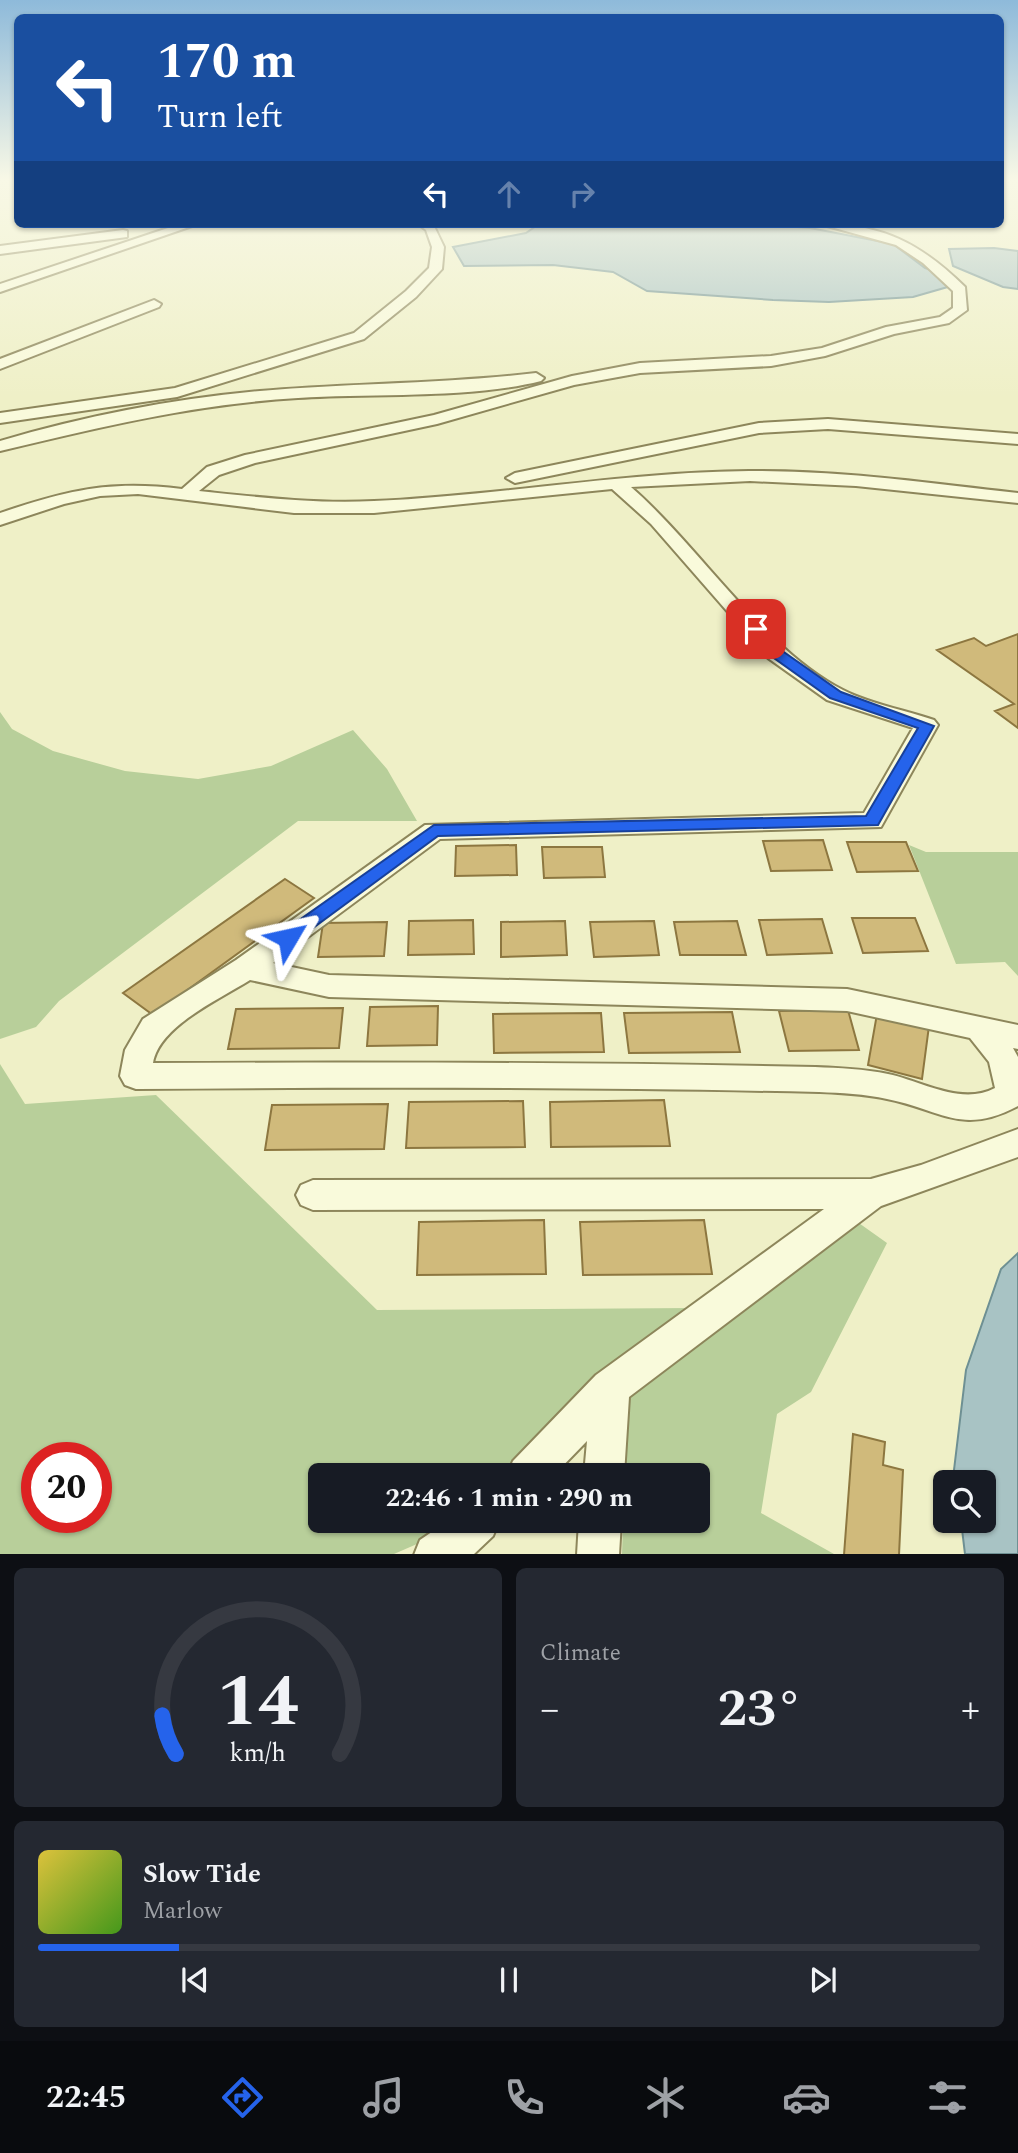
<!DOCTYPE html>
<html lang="en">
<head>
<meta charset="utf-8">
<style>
  :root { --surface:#171b24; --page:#242831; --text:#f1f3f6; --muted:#9ea1a6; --line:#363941; --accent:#2563eb }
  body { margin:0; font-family:Spectral,serif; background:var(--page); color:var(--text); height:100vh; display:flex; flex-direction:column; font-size:26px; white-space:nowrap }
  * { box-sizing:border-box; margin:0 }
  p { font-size:23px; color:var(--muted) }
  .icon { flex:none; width:38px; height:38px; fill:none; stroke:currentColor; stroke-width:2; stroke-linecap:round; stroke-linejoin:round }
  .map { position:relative; height:1554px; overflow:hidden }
  .side { display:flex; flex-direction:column; gap:14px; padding:14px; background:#0d0f14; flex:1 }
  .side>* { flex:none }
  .guide { position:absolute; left:14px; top:14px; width:990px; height:214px; border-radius:10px; box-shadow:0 2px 5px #0004; background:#1a4fa0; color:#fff; overflow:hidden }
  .controls { position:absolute; left:933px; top:1470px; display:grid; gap:14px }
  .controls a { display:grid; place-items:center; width:63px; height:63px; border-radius:10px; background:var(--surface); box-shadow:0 2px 5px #0004; font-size:35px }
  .speed { position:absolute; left:21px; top:1442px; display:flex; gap:14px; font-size:35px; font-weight:700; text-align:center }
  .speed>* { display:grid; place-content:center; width:91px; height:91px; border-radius:50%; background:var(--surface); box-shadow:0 2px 5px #0004; line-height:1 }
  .speed .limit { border:10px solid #d22; background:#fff; color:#111 }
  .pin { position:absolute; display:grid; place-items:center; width:60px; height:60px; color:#fff; margin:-30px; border-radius:14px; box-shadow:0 4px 10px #0006 }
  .me { position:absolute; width:77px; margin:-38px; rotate:54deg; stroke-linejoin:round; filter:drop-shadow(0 0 5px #0008) }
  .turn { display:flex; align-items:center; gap:24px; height:147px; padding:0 28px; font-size:32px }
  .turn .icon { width:91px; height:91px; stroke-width:2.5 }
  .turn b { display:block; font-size:49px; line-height:60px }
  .lanes { display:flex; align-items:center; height:66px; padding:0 28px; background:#0003; justify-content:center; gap:35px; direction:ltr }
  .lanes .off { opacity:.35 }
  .big { font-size:52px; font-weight:700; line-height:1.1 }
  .side .widget { flex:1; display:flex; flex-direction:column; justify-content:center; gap:10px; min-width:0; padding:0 24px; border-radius:10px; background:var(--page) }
  .side .dial { align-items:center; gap:0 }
  .dial svg { height:182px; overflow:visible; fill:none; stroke:var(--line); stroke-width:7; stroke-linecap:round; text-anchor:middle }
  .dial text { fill:var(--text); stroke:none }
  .song { display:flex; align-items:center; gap:21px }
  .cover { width:84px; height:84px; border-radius:10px; background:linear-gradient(135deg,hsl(50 70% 55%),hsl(100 70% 35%)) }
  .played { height:7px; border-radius:4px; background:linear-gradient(90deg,var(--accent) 15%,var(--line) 15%) }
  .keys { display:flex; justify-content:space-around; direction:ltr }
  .heat { display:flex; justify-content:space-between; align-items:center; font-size:38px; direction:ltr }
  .side .tiles { flex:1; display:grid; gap:14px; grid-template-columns:1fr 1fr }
  .widget:last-child { grid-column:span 2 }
  .trip { position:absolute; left:308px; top:1463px; width:402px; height:70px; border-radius:10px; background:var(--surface); box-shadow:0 2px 5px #0004; font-weight:700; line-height:70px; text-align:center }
  .tabs { display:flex; height:112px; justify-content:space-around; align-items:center; background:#090b0e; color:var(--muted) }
  .tabs .icon { width:49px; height:49px }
  .tabs .on { color:var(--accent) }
  .tabs b { font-size:32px; color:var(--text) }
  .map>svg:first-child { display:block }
  .green { fill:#b8cf9a; fill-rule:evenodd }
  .water { fill:#a8c3c4; stroke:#6e9093; stroke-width:2 }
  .building { fill:#d0ba7b; stroke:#8d7740; stroke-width:2 }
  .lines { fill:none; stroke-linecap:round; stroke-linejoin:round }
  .minor-casing { stroke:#8d865b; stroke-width:4 }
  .minor { fill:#f9fadb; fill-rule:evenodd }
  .route { fill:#2563eb; stroke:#184099; stroke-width:2 }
</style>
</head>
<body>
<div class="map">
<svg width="1018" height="1555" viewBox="0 0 1018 1555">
  <rect width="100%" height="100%" fill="#eff0c7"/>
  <path class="green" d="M0 712 12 729 53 751 125 771 198 779 271 766 353 730 387 769 417 821H298L59 1001 36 1027 0 1039Z
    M909 845 926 852H1018V976L1005 962 956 964Z
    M0 1064 25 1104 156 1095 377 1310 693 1308 591 1393 503 1475H320V1521H454L440 1534 394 1554H0ZM37 1458H96V1517H37Z
    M856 1221 887 1243 811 1392 777 1414 761 1513 834 1554 622 1555 623 1521H698V1475H624L627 1398Z"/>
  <path class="water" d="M539 224H756L810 228 893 244 925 268 954 276 958 284 913 297 829 302 773 300 647 291 613 272 553 265 464 266 453 247 526 233Z
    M994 248 1018 251V289L1003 287 953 266 949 249Z
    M1018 1253V1554H965L961 1521H984V1482H956L954 1470 966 1370 1001 1269Z"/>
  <path class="building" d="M1018 634V728L995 711 1014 704 937 650 974 638 986 646Z
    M823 840 832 870 771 871 763 841Z
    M847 842H906L918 871 857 872Z
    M516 845 517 875 455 876 456 846Z
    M542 847H602L605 877 544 878Z
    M285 879 314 898 153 1015 123 993Z
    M852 918H915L928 951 863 953Z
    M822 919 832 953 767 955 759 920Z
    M473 920 474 954 408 955 409 921Z
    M565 921 567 955 501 957V922Z
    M654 921 659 955 594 957 590 922Z
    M737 921 746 955H680L674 922Z
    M387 922 384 956 318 957 323 923Z
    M438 1006 437 1045 367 1046 370 1007Z
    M343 1008 339 1048 228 1049 236 1009Z
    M848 1010 859 1050 789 1051 779 1011Z
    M732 1012 740 1052 629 1053 624 1013Z
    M601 1013 604 1052 494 1053 493 1014Z
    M877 1014 929 1026 922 1079 868 1065Z
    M664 1100 670 1146 551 1147 550 1102Z
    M523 1101 525 1147 406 1148 409 1102Z
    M388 1104 384 1149 265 1150 272 1105Z
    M544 1220 546 1274 417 1275 419 1222Z
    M704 1220 712 1274 583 1275 580 1222Z
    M853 1434 885 1442 883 1465 903 1470 899 1555H844Z"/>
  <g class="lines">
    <g class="minor-casing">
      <path id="minor" d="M180 224H198L0 292V284Z
        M418 224H433L444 247 442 269 416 297 364 339 177 397 0 423V413L175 388 354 333 406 291 429 268 432 247 426 230Z
        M820 224C883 224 920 243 965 287L967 310 949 323 894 334 825 356 771 366 640 373 574 385 437 424 255 463 219 475 199 491C257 497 315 504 374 501 499 496 623 472 749 471 838 470 929 483 1018 493V503L856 486 750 481 631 487C700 547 764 650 843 690 870 704 905 710 934 720L938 725 881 827 440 839 273 963 329 975 847 989 1018 1025V1049L1013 1048 1018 1057V1106C962 1136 942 1110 887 1099 865 1094 841 1093 819 1092 591 1087 364 1087 136 1089L125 1085 120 1076 125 1050 143 1019 236 960 425 825 864 813 913 728 827 700 768 658 651 524 612 489 374 513H294L138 494 100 496 64 504 0 525V513C68 490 110 480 182 489L207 467 245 455 434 415 572 376 640 363 771 356 822 348 886 327 940 317 953 308V291L923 263 896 245ZM250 980 329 997 847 1011 970 1038 989 1062 995 1088C961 1106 922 1081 888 1074 865 1069 839 1068 815 1067 594 1062 374 1062 153 1063 159 1026 220 999 250 980Z
        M123 230 127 231V237L0 254V246Z
        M154 300 161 304 159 307 0 369V359Z
        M536 373 544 378 541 381C470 399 373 393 298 398 195 404 99 427 0 451V441C85 416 172 399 260 391 352 383 444 384 536 373Z
        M828 419 1018 434V444L828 429 759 433 515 483 506 478 515 473 759 423Z
        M1018 1129V1157L881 1206 629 1397 624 1475H584L587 1441 554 1475H507L513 1461 596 1375 824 1209 313 1210 301 1205 296 1195 301 1185 313 1180 871 1179 921 1165Z
        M448 1521H499L493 1536 473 1555H414L420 1540Z
        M579 1521H621L619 1555H577Z"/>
    </g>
    <use href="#minor" class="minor"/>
  </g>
  <linearGradient id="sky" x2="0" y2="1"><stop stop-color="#8ebada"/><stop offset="0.45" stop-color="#f8f8e6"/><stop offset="1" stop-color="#f8f8e6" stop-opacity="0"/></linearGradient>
  <rect width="1018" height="398" fill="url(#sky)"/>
  <path class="route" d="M751 626H761L781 650 841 692 934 726 878 825 438 836 294 942H281L279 938 281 933 434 825 866 816 918 728 830 698 771 656 749 629Z"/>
</svg>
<div class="controls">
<a><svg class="icon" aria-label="search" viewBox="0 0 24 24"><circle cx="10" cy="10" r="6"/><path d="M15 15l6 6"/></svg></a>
</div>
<div class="speed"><div class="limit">20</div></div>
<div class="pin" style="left:756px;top:629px;background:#d93025"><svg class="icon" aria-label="arrive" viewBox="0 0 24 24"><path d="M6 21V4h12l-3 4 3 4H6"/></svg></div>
<svg class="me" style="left:288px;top:938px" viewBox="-20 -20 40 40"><path d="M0-17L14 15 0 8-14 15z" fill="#2563eb" stroke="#fff" stroke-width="4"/></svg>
<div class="trip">22:46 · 1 min · 290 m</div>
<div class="guide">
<div class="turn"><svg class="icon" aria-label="left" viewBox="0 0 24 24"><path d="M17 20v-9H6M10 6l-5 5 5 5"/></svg><div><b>170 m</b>Turn left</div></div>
<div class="lanes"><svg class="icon" aria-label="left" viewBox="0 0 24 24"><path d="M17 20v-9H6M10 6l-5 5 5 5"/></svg><svg class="icon off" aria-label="ahead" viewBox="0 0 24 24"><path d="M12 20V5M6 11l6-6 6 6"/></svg><svg class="icon off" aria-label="right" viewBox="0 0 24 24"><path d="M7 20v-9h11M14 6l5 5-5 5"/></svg></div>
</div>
</div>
<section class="side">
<div class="tiles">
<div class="widget dial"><svg viewBox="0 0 100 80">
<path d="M14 69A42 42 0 1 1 86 69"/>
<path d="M14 69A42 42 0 0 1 8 52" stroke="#2563eb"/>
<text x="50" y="56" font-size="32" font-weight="700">14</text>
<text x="50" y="72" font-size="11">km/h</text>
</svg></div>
<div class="widget"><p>Climate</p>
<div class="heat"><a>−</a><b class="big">23°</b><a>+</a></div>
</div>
<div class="widget">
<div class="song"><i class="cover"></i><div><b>Slow Tide</b><p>Marlow</p></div></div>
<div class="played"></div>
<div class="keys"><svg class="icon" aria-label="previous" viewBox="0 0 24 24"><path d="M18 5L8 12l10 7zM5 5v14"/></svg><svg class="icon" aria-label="pause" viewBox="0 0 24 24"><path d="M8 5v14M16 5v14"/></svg><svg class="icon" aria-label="next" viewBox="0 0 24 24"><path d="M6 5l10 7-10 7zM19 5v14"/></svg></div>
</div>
</div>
</section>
<nav class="tabs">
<b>22:45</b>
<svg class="icon on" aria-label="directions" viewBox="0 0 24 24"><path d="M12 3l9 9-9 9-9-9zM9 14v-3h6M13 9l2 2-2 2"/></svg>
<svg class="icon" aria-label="music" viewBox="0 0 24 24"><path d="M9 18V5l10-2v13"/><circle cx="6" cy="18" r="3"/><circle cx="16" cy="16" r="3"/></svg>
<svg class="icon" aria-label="phone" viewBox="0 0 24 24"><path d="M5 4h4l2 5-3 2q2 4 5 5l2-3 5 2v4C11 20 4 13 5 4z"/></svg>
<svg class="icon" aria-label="climate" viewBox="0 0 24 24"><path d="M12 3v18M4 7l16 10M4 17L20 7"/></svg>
<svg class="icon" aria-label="car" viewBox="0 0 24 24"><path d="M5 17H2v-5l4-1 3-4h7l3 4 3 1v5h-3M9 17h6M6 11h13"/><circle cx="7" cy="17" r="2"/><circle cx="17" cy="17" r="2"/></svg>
<svg class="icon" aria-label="filters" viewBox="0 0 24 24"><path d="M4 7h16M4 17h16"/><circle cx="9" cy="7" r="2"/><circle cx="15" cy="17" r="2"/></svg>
</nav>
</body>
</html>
